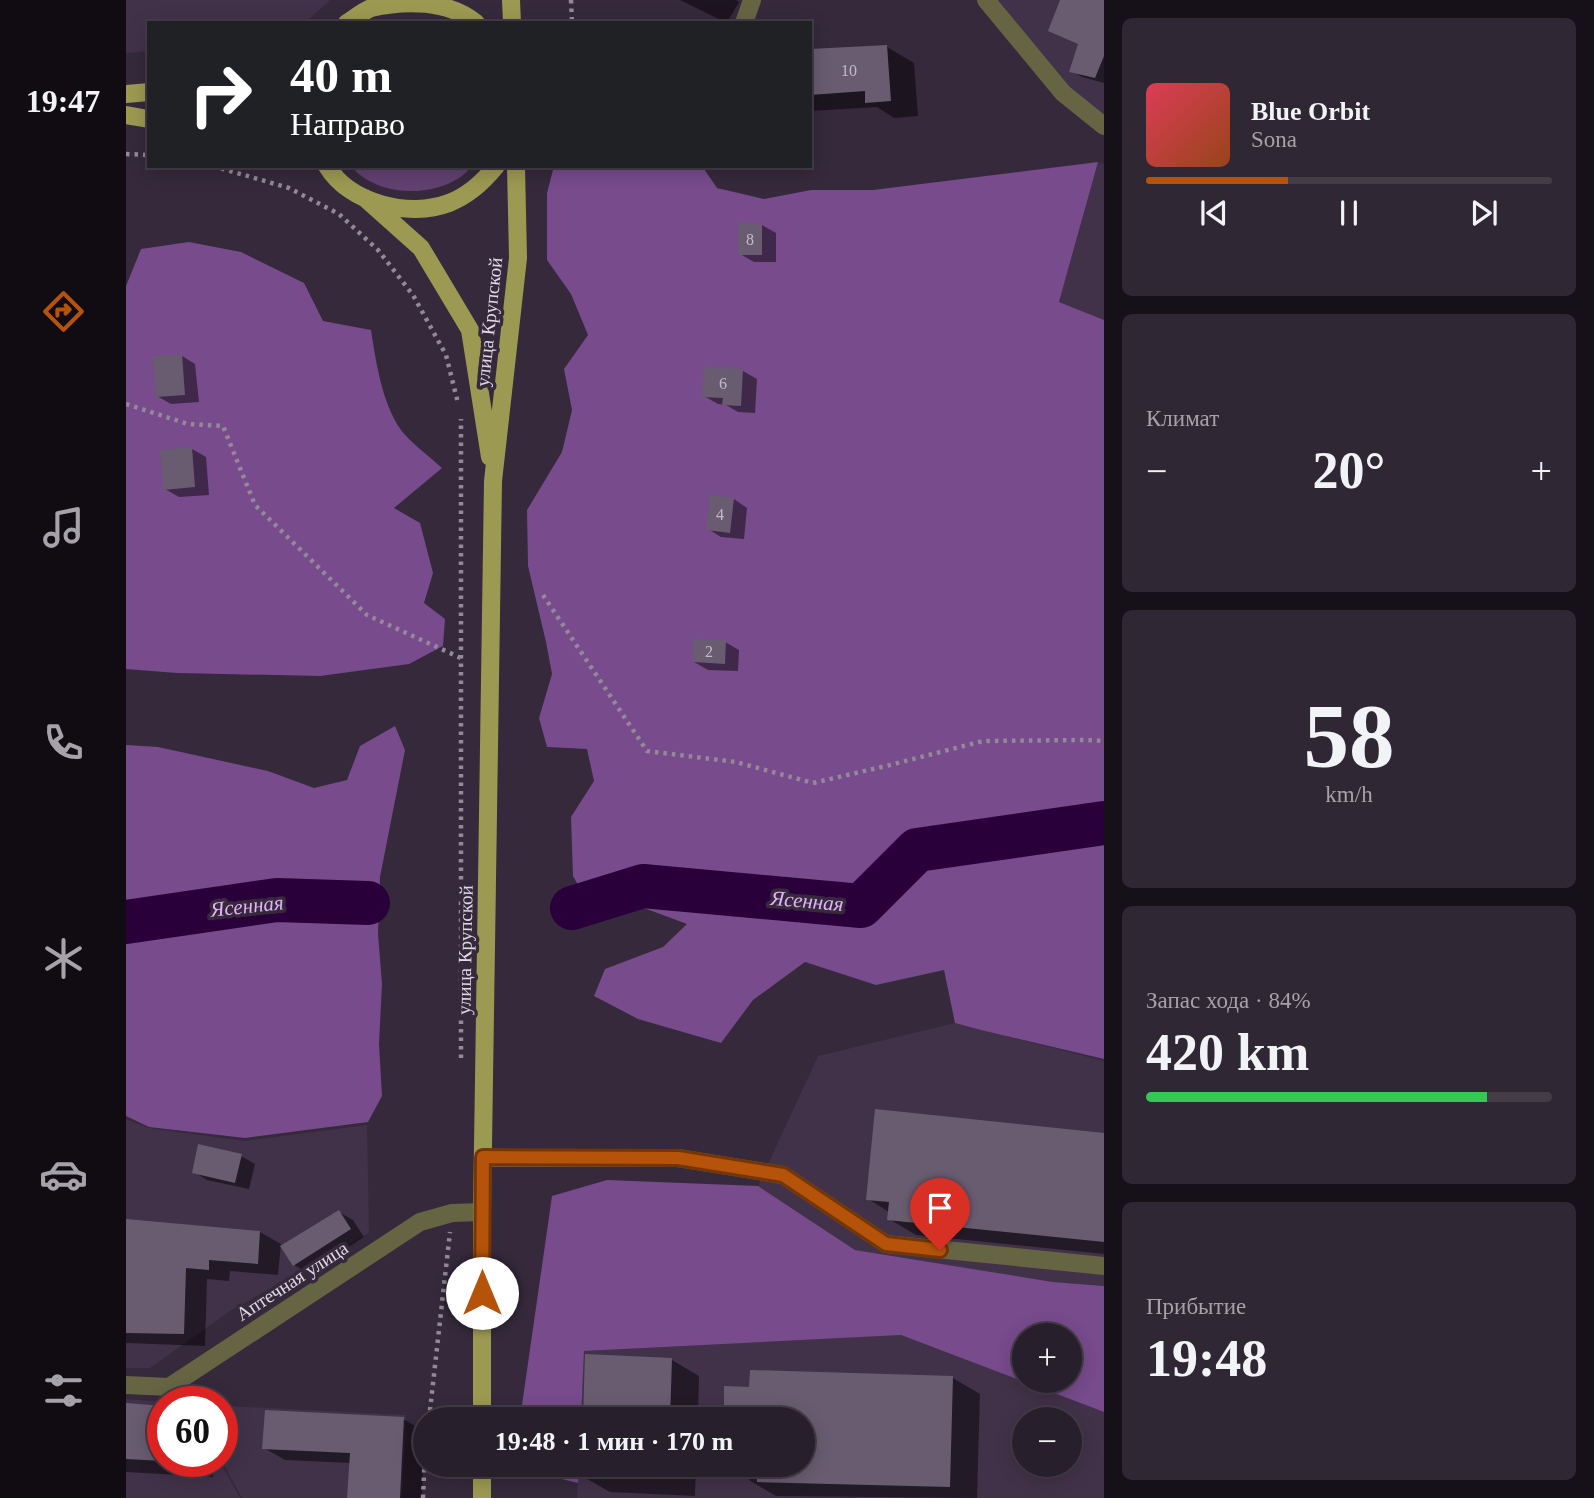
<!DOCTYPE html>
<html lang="ru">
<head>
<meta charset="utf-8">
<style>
  :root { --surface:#281f2c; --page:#302734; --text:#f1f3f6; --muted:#a5a2a9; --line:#443d48; --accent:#b45309 }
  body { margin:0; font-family:Georgia,serif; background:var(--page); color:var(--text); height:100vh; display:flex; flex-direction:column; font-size:26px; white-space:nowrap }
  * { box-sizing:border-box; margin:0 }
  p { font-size:23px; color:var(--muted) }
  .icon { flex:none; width:38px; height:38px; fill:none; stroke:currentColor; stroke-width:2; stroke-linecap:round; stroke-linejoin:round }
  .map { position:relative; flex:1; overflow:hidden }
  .sheet { display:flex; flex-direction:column; gap:18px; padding:18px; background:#161118; width:490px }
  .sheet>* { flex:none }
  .hud { position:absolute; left:21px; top:21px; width:665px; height:147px; border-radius:0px; box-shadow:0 4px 18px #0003,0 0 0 2px var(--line); background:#202124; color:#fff; overflow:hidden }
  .buttons { position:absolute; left:886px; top:1323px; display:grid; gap:14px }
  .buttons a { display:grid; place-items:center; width:70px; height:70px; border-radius:50%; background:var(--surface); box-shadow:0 4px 18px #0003,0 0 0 2px var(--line); font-size:35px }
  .speed { position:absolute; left:21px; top:1386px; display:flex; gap:14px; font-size:35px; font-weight:700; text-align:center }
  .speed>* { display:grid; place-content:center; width:91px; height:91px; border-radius:50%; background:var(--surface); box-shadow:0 4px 18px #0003,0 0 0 2px var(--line); line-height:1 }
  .speed .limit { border:10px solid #d22; background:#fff; color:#111 }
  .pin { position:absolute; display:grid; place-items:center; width:60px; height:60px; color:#fff; margin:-72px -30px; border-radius:50% 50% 50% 0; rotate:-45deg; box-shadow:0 0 7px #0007 }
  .pin .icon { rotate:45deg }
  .me { position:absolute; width:77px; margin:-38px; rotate:0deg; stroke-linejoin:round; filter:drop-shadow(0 0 5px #0008) }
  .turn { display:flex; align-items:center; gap:24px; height:147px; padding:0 28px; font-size:32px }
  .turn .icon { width:91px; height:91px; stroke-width:2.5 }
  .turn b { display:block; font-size:49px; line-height:60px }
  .big { font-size:52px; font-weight:800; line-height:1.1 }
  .sheet .tile { flex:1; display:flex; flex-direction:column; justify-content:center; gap:10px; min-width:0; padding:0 24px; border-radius:10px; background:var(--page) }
  .sheet .dial { align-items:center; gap:0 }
  .dial b { font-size:91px; line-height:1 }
  .song { display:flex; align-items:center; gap:21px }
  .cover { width:84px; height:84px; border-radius:10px; background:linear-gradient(135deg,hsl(350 70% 55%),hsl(20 70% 35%)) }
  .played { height:7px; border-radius:4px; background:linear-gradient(90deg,var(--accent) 35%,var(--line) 35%) }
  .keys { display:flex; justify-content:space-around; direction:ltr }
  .heat { display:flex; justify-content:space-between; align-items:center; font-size:38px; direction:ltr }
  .charge { height:10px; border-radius:5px; background:linear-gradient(90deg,#34c759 84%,var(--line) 0) }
  .trip { position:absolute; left:287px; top:1407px; width:402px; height:70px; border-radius:35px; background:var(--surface); box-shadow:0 4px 18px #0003,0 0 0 2px var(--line); font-weight:800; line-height:70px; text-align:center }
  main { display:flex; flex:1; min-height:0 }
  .tab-bar { display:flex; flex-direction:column; width:126px; justify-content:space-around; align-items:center; background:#100c12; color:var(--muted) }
  .tab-bar .icon { width:49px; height:49px }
  .tab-bar .on { color:var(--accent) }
  .tab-bar b { font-size:32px; color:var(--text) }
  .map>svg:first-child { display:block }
  .built { fill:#423249; fill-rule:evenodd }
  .green { fill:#624171 }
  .forest { fill:#774b8c; fill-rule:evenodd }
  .shadow { fill:#0007 }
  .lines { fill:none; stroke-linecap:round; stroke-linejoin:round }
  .river { stroke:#29003a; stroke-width:44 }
  .building { fill:#695c70 }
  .path { stroke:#938998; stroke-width:4.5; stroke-dasharray:3.5 5; stroke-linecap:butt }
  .minor { stroke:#666543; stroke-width:18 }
  .major { stroke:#9c9952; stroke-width:18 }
  .route-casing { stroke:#753606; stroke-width:18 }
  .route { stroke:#b45309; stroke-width:12 }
  .labels { text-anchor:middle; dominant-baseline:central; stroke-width:7; stroke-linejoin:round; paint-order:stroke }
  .number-label { font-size:16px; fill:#c3bac8 }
  .street-label { font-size:19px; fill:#e1d9e5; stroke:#35293b }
  .water-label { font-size:21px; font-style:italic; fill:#e3b2fb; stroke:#35293b }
</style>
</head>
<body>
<main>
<nav class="tab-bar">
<b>19:47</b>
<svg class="icon on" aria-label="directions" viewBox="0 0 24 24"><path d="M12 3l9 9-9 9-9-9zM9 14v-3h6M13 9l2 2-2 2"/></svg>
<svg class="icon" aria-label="music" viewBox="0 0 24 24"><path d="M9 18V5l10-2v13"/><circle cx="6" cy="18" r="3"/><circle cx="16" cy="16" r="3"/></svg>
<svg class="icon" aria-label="phone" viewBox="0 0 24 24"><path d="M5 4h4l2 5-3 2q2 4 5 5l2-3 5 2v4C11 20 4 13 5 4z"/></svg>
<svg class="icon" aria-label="climate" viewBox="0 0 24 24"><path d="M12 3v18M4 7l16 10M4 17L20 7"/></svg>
<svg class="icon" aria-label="car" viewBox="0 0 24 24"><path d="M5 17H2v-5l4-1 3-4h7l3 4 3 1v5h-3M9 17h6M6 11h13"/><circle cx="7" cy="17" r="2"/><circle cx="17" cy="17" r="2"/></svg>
<svg class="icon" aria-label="filters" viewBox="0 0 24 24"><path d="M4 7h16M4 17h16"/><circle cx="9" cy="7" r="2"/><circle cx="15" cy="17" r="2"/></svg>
</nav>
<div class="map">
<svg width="978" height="1498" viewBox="0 0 978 1498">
  <rect width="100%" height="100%" fill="#35293b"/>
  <path class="built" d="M0 0H204L179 23H23V51L0 53Z
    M871 0H978V114L948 102Z
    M972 162 978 164V320L933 302Z
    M829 1023 978 1061V1286L927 1282 729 1250 632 1186 692 1056Z
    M0 1119 22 1128 119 1141 241 1125 243 1233 104 1311 24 1368H0Z
    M775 1335 978 1412V1498H451L453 1465H677V1419H455L458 1351ZM898 1419H943V1465H898Z
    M0 1399 37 1402V1461H96V1406L100 1407 97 1467 114 1498H0Z
    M101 1406 280 1415 276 1498H116L99 1467Z"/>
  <path class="green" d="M225 166H346C342 170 338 175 333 178 302 198 250 196 225 166Z"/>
  <path class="forest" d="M972 162 933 302 978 320V1059L859 1031 829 1023 818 970 750 985 679 962 627 1000 595 1043 512 1019 468 996 479 969 537 947 561 924 518 908 469 916 447 876 445 817 468 781 461 749 421 747 413 718 426 674 420 642 402 566 401 510 436 452 446 410 438 369 462 335 445 294 421 260V193L428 166H576L591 188 638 199 685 190H747Z
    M63 242 115 252 178 283 197 321 245 330C250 362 256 403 275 430 284 442 304 457 316 468L268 508 294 523 307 573 298 603 319 619 317 646 283 664 194 676 51 673 0 669V286L15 249Z
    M269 726 279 750 254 877 252 934 256 984 253 1044 256 1096 242 1122 119 1138 23 1127 0 1116V745L32 747 142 771 188 788 221 780 234 746Z
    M481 1180 632 1186 729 1250 927 1282 978 1286V1412L775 1335 458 1351 455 1419H394L426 1196ZM943 1335V1381H898V1335Z
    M387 1465H453L452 1483 387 1467Z"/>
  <path class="shadow" d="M554 0H610L613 2 601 23Z
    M936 0H978V83L956 77 945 71 954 45Z
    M761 47 788 63 792 116 768 118 751 107 684 111V65Z
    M636 225 650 233V262H628L614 254Z
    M56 356 69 364 73 402 45 404 31 396Z
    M617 371 631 379 629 413 612 412 600 405 592 404 578 396Z
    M66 449 80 457 83 495 53 497 39 489Z
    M608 499 621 508 618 539 595 537 582 529Z
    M599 642 613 650 612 671 582 670 568 662Z
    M978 1134V1254L790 1235 763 1219V1212L742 1199Z
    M115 1156 129 1164 123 1189 81 1180 68 1172Z
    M213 1212 227 1220 238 1237 182 1273 168 1265Z
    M0 1221 134 1232 155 1244 152 1275 104 1271 103 1281 81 1279 79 1346 0 1343Z
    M461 1356 546 1360 573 1376 572 1419H458Z
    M827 1378 854 1394 851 1498 650 1496 623 1480V1477L602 1465H677V1419H599L600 1388H625Z
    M0 1405 37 1408V1461H88L87 1477 0 1472Z
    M277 1419 298 1431 296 1498H223L225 1463 159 1460 138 1448Z
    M456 1465H570L569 1496 484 1492 456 1476Z"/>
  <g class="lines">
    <path class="river" d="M446 908 517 886 735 906 791 850 978 823
      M0 922 151 900 242 903"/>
  </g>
  <path class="building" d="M934 0H978V56L969 78 943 72 952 44 922 31Z
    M761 45 765 101 739 103V91L684 95V49Z
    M612 223H636V255H612Z
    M56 354 59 395 30 397 26 356Z
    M578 367 617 369 615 406 596 405 597 398 576 397Z
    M66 447 69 487 37 490 34 450Z
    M584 495 608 498 604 533 580 530Z
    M567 639 600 640 599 664 567 662Z
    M749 1109 978 1133V1242L761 1220 763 1202 740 1200Z
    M72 1144 116 1154 109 1183 66 1173Z
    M213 1210 225 1229 167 1266 154 1246Z
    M0 1219 134 1231 132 1264 83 1260V1270L60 1268 58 1334 0 1333Z
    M459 1354 546 1358 544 1419H457Z
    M624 1370 827 1376 824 1487 631 1482V1465H677V1419H598V1386L623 1387Z
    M0 1403 37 1406V1461L0 1459Z
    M139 1410 278 1417 274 1498H221L224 1453 136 1449Z"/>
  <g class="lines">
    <path class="path" d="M445 0 446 23
      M0 154 23 155
      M87 166 163 188 213 214 252 250 287 295 320 355 332 403
      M0 404 62 424 97 426 129 505 241 615 335 658
      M417 595 521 751 610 762 687 783 764 765 857 741 960 740 978 741
      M335 1058V419
      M303 1419 324 1232
      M297 1498 299 1451"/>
    <path class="minor" d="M860 0 937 93 978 126
      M618 23 626 0
      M357 1158H552L657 1175 760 1244 978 1266
      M0 1385 43 1387 294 1222 326 1213 356 1212"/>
    <path class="major" d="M385 0 386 23
      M221 23C229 18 237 11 245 8 279 0 322 0 350 23
      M0 94 23 92
      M0 115 23 119
      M201 166C224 204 283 218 323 203 341 196 358 181 370 166
      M239 198 295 248 344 330 364 457
      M356 1419V1212L367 481 392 258 390 166
      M356 1498V1465"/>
  </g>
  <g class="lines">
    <g class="route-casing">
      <path id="route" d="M356 1293 357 1157 552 1158 657 1175 760 1244 814 1250"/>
    </g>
    <use href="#route" class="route"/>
  </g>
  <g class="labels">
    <g class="number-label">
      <text x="723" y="70">10</text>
      <text x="624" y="239">8</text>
      <text x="597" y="383">6</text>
      <text x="594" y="514">4</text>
      <text x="583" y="651">2</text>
    </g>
    <g class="street-label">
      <text transform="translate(363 322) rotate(-84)">улица Крупской</text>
      <text transform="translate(339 950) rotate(-89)">улица Крупской</text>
      <text transform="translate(166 1281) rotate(-33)">Аптечная улица</text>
    </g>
    <g class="water-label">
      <text transform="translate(681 901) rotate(5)">Ясенная</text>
      <text transform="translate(121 906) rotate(-6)">Ясенная</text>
    </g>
  </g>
</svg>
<div class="buttons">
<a>+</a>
<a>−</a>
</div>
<div class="speed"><div class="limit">60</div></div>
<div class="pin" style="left:814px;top:1250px;background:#d93025"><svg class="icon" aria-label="arrive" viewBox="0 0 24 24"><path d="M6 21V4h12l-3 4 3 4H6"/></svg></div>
<svg class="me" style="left:356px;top:1293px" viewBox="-20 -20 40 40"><circle r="19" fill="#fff"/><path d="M0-13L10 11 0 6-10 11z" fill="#b45309"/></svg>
<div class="trip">19:48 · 1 мин · 170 m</div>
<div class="hud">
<div class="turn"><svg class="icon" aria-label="right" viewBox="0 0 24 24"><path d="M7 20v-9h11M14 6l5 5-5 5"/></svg><div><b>40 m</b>Направо</div></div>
</div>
</div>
<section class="sheet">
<div class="tile">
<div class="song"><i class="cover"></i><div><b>Blue Orbit</b><p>Sona</p></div></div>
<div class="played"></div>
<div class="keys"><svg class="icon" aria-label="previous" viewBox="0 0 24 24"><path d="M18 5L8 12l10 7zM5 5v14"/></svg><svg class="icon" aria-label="pause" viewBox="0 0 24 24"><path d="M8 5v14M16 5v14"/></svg><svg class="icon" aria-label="next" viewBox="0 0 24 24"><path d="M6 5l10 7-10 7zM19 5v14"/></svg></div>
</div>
<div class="tile"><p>Климат</p>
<div class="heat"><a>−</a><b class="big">20°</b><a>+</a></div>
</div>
<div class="tile dial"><b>58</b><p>km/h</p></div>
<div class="tile"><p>Запас хода · 84%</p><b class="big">420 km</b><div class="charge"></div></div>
<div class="tile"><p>Прибытие</p><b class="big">19:48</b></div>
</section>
</main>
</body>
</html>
